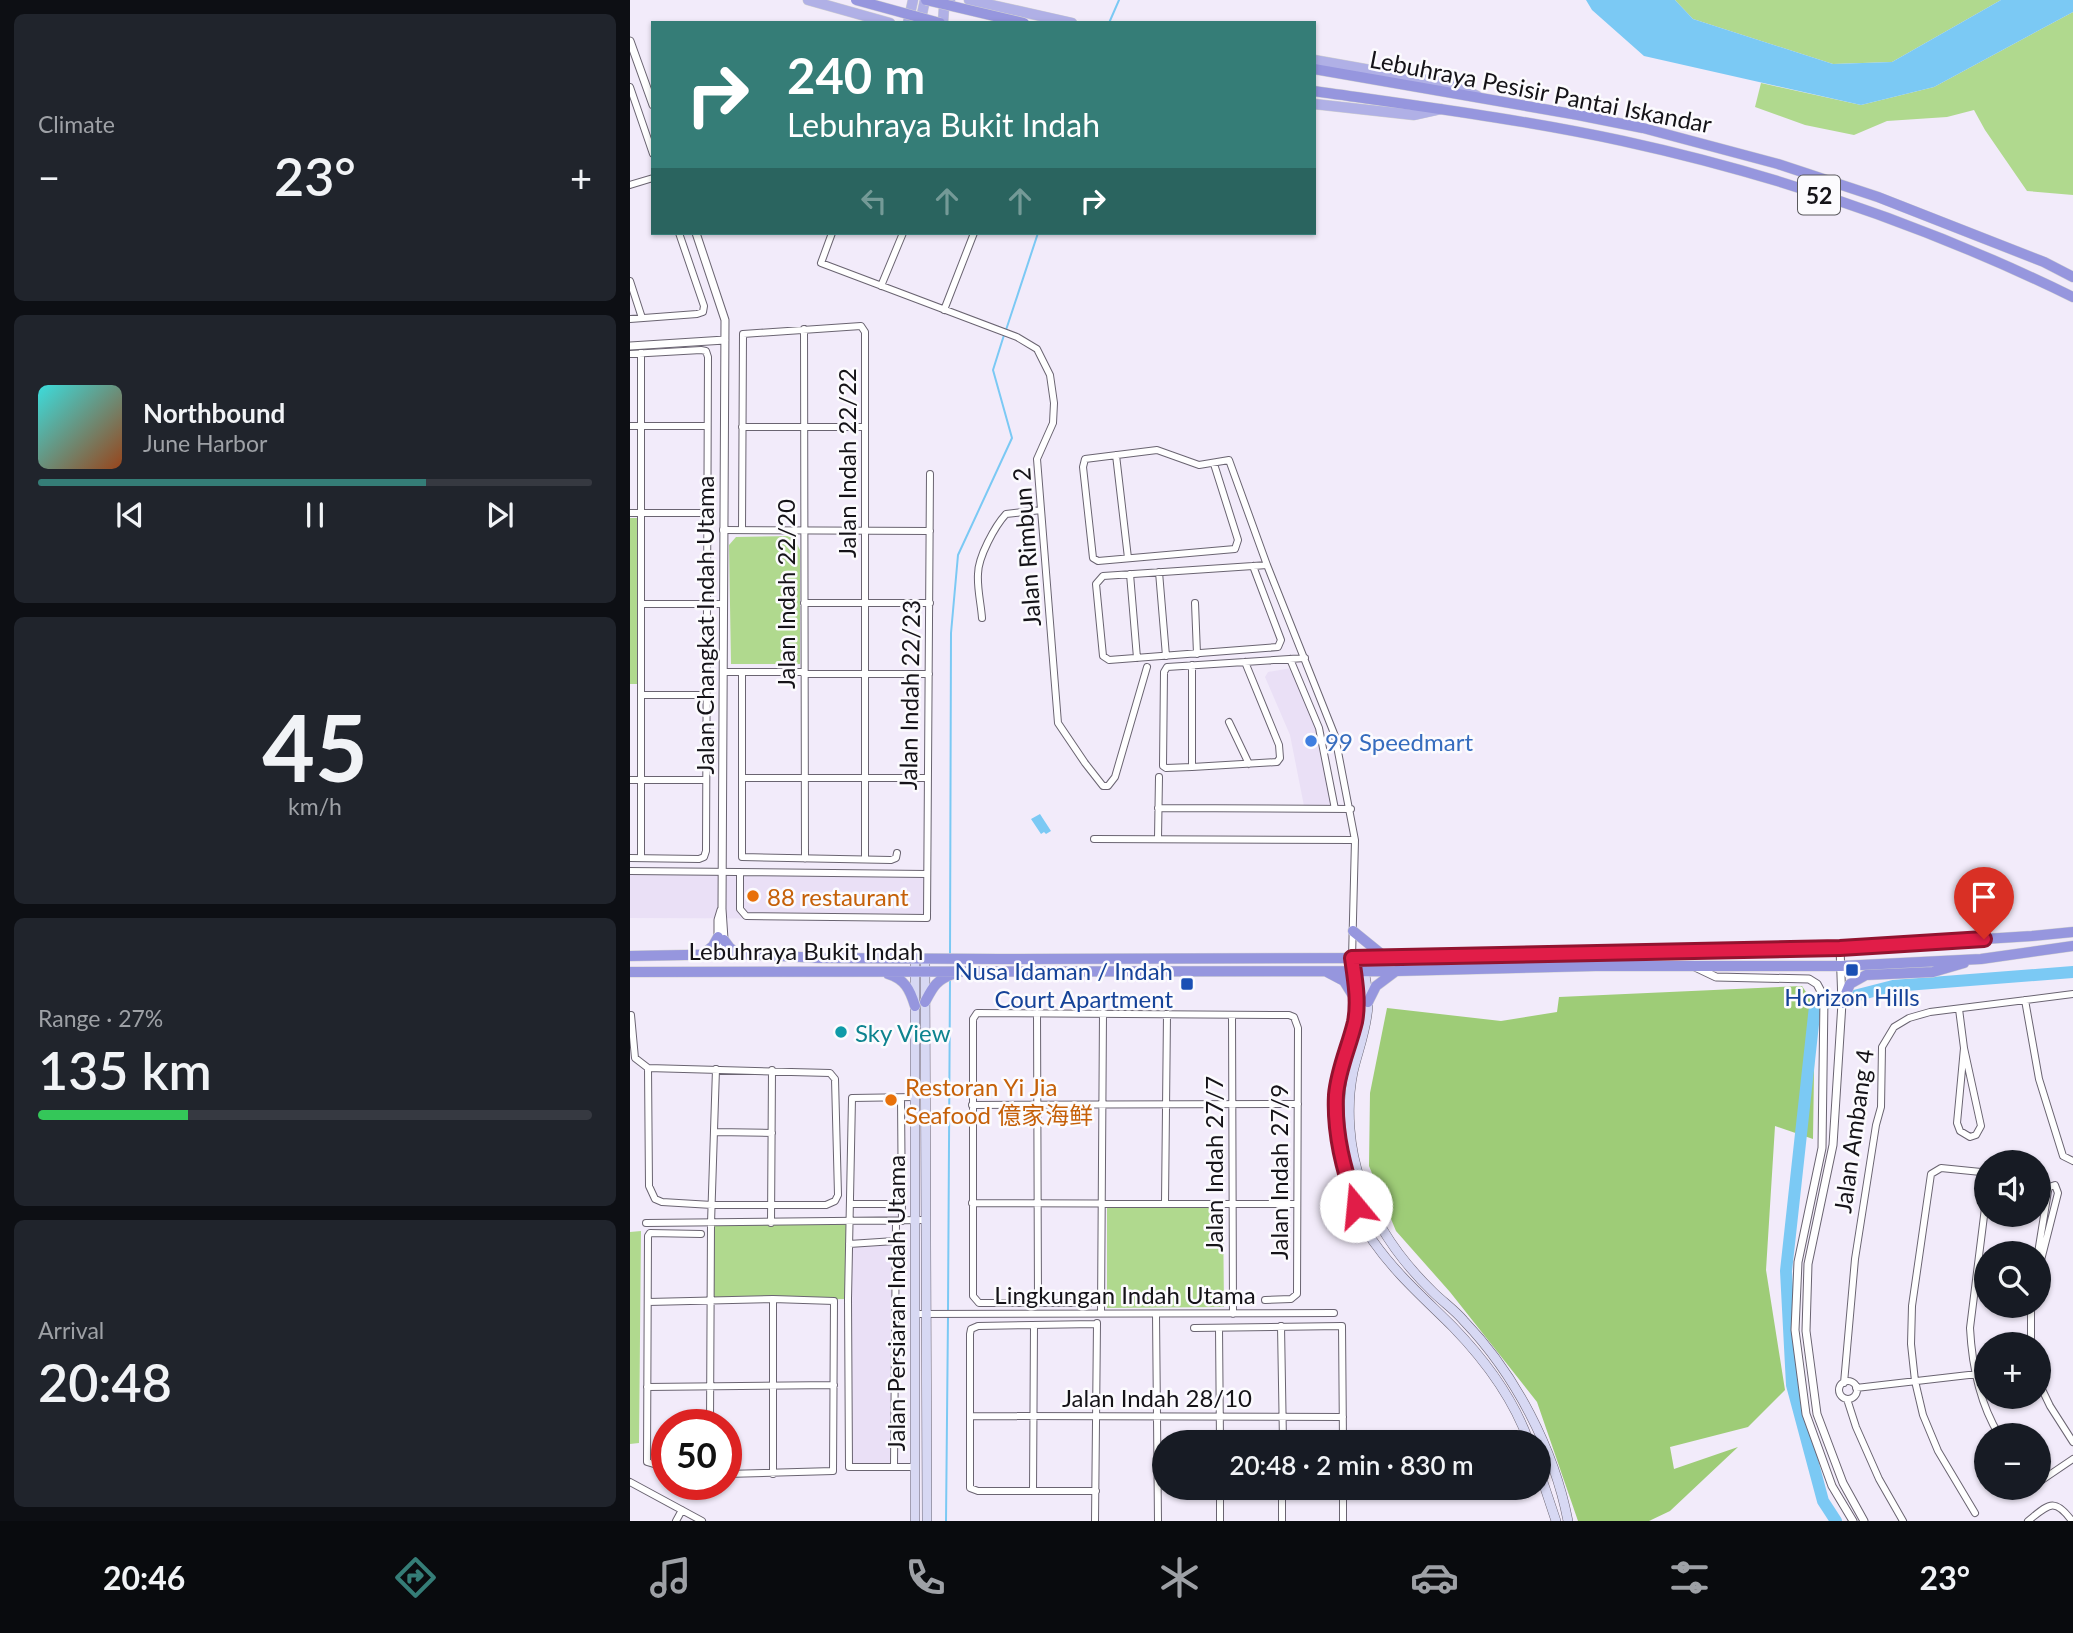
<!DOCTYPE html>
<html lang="en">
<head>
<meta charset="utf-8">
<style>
  :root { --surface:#171b24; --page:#20242c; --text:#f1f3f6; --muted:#9ea1a6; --line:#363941; --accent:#357d77 }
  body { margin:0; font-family:Lato,"Noto Sans SC",sans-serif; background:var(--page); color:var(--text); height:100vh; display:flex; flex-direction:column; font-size:26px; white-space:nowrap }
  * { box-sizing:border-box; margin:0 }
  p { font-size:23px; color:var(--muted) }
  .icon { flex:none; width:38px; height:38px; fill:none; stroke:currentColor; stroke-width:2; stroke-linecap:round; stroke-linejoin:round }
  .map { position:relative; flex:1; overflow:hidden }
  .panel { display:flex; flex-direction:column; gap:14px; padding:14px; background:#0d0f14; width:630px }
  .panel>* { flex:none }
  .banner { position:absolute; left:21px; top:21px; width:665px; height:214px; border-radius:0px; box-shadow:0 2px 5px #0004; background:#357d77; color:#fff; overflow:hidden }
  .fabs { position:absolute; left:1344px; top:1150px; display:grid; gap:14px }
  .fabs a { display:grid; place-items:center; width:77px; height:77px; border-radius:50%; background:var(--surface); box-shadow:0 2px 5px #0004; font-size:35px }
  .speed { position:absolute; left:21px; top:1409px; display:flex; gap:14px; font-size:35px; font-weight:700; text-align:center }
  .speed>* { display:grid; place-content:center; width:91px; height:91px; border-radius:50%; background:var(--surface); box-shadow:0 2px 5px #0004; line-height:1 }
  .speed .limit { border:10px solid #d22; background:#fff; color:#111 }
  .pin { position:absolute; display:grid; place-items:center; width:60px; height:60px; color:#fff; margin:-72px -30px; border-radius:50% 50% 50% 0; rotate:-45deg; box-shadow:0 0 7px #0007 }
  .pin .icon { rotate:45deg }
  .me { position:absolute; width:77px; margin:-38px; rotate:343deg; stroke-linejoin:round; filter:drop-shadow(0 0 5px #0008) }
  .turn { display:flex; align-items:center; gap:24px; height:147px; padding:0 21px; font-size:32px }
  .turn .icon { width:91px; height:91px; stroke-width:2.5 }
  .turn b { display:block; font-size:49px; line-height:60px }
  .lanes { display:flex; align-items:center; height:66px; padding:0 21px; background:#0003; justify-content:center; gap:35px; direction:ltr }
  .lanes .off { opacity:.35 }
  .big { font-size:52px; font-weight:600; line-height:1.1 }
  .panel .widget { flex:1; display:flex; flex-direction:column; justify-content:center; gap:10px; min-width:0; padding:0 24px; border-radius:10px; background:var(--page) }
  .panel .dial { align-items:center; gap:0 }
  .dial b { font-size:91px; line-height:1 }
  .song { display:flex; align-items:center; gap:21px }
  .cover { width:84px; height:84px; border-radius:10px; background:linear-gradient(135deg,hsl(180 70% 55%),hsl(20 70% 35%)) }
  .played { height:7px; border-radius:4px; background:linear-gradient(90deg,var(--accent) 70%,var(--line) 70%) }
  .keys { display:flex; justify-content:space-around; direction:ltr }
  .heat { display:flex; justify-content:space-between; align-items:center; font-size:38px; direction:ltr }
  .charge { height:10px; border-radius:5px; background:linear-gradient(90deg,#34c759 27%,var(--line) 0) }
  .trip { position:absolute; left:522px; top:1430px; width:399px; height:70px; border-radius:35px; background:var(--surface); box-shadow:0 2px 5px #0004; font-weight:600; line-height:70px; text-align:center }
  .menu { display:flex; height:112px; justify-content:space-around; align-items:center; background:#090b0e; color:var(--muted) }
  .menu .icon { width:49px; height:49px }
  .menu .on { color:var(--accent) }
  .menu b { font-size:32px; color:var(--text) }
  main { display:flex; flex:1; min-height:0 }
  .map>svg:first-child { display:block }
  .built { fill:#eae0f6 }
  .green { fill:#b0d98e }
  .forest { fill:#9ecc77 }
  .water { fill:#7bc9f4 }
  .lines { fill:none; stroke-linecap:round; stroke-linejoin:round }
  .stream { stroke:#7bc9f4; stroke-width:2 }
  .river { stroke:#7bc9f4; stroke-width:12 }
  .minor-casing { stroke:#6a6471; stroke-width:8 }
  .tertiary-casing { stroke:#6a6471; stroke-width:9 }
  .secondary-casing { stroke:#6a6471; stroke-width:10 }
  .primary-casing { stroke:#d0d0d1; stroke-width:11 }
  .trunk-casing { stroke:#d0d0d1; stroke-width:11 }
  .minor { stroke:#fff; stroke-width:6 }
  .tertiary { stroke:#fff; stroke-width:7 }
  .secondary { stroke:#d7d8f3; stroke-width:9 }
  .primary { stroke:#b0b0e6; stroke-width:10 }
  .trunk { stroke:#9696de; stroke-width:10 }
  .trunk-bridge-casing { stroke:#d0d0d1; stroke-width:11; stroke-linecap:butt }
  .trunk-bridge { stroke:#9696de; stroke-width:10 }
  .route-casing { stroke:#92132f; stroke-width:18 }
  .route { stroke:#e11d48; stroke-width:12 }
  .shop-dot { fill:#3f7fe0; stroke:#fcfbfe; stroke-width:2.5 }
  .food-dot { fill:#e8710a; stroke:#fcfbfe; stroke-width:2.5 }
  .transit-dot { fill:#1a4fb4; stroke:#fcfbfe; stroke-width:2.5 }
  .culture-dot { fill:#0f9aa8; stroke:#fcfbfe; stroke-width:2.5 }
  .labels { text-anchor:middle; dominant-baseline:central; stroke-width:5; stroke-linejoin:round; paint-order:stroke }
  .shield { fill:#fcfbfe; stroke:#5a595d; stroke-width:2 }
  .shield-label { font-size:23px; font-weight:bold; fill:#151318 }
  .street-label { font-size:24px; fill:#151318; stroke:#fcfbfe }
  .shop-label { font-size:24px; fill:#366cbe; stroke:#fcfbfe; text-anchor:start }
  .food-label { font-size:24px; fill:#c56008; stroke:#fcfbfe; text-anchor:start }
  .transit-label { font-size:24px; fill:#164399; stroke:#fcfbfe; text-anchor:end }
  .culture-label { font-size:24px; fill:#0d838f; stroke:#fcfbfe; text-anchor:start }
</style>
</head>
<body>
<main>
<section class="panel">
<div class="widget"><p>Climate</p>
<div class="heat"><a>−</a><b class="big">23°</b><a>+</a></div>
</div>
<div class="widget">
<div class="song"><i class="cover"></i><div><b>Northbound</b><p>June Harbor</p></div></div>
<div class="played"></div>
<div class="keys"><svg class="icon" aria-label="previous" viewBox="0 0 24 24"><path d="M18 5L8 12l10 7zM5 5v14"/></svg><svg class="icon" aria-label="pause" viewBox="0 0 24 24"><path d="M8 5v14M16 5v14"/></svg><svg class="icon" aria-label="next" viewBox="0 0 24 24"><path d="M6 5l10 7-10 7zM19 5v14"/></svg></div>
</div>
<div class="widget dial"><b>45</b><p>km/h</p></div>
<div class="widget"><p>Range · 27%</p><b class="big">135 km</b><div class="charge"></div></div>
<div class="widget"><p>Arrival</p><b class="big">20:48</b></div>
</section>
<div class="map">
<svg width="1443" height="1521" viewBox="0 0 1443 1521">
  <rect width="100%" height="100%" fill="#f2ebfa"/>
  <path class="built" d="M661 668 686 728 702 807 674 806 660 735 635 677 638 672Z
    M0 873 295 877V919L0 918Z
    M263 1244 262 1464 221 1466 222 1247Z"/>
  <path class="green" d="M1045 0H1371L1262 62 1203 64 1063 19Z
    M1443 12V195L1397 191 1355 130 1344 110 1317 117 1257 121 1224 135 1175 125 1125 107 1131 83 1231 105 1304 87Z
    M0 518H7L8 684H0Z
    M163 536 170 550V664H101L99 545 106 537Z
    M477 1207H593L594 1307 477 1308Z
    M220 1222 218 1299 81 1300V1223Z
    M11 1231 9 1443 0 1444V1232Z"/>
  <path class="forest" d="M1172 986 1185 1006 1183 1139 1145 1126 1136 1270 1155 1390 1118 1427 1040 1447 1044 1469 1108 1447 1040 1511 1019 1521H948L907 1402 820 1292 766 1231 739 1166 740 1093 757 1008 871 1021 927 1012 929 997Z"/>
  <path class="water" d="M956 0H1045L1063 19 1203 64 1262 62 1371 0H1443V12L1304 87 1231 105 1014 56 962 10Z
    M410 814 421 831 416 834 414 832 411 834 401 819Z"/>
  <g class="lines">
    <path class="stream" d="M479 23 489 0
      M376 330 408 233
      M320 953 321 633 328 555 382 438 363 370 374 335
      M318 1310 320 980
      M316 1521 318 1316"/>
    <path class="river" d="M1206 1521 1193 1501 1162 1385 1156 1271 1185 1006 1263 986 1443 972"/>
    <g class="minor-casing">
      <path id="minor" d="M0 87 23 154
        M0 185 23 178
        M202 233 191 263 387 337 407 349 420 375 424 403 423 423 407 459 428 723 455 763 473 786H478L485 777 517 667
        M0 281 12 318
        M251 286 273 233
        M314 310 344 233
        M0 319 67 314 73 312 74 306 49 233
        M174 329 175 859
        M0 354 71 350 76 351 78 357 76 851 74 857 69 859 0 858
        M0 426H77
        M112 427H235
        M486 455 498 558
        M584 464 608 540 605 549 468 561 463 558 453 467 455 459 527 450 569 465 599 460 637 565 705 736 725 840 722 958
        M0 513H77
        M93 530 300 531
        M112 530 113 334 231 326 235 332V859
        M623 566 651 640 648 647 479 660 473 656 466 584 473 576 623 566 637 565
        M529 572 536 656
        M500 574 507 658
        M174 603H300
        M565 603 567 654
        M11 604H92
        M352 618C351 604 347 588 348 574 348 557 365 526 376 514L411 510
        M660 659 689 728 705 809
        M562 665V767L647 762 650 758 649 745 615 662
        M93 672H174
        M112 672V857L261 860 266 858 267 853
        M174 674H299
        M11 695H77
        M599 722 619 764
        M562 767 536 768 533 766 534 672 537 667 675 658
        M112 778H297
        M0 780H75
        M528 808 721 809
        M528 838 529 777
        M464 839 725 840
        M11 858V353
        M0 871 297 874
        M110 873V909L116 916 297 918 300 474
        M1395 1000 1409 1079 1433 1156 1443 1161
        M1329 1009 1334 1048 1327 1123 1330 1131 1340 1137 1346 1135 1351 1126 1334 1048
        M407 1013 408 1303H459
        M1 1015 5 1058 18 1068
        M602 1015 603 1314
        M18 1068 200 1073 205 1079 208 1195 205 1201 196 1205H82L32 1202 25 1199 19 1186Z
        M271 1098 272 1221
        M342 1105 668 1104
        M85 1132 142 1133
        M1356 1200 1340 1328C1342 1366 1349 1402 1369 1435
        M342 1203 667 1204
        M535 1203 537 1014
        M221 1204H272
        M16 1223 296 1220
        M141 1223 142 1070
        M219 1244 265 1241
        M1408 1253 1418 1191 1419 1187 1425 1185 1428 1193 1409 1268
        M18 1302 143 1299 204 1301 203 1471 96 1474
        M408 1303H349L343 1296V1019L347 1013 659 1015 664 1017 668 1028 667 1294 661 1299 635 1300
        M1401 1306V1344
        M471 1313 473 1013
        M285 1314 704 1313
        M526 1314 528 1521
        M651 1326 653 1442
        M564 1328 712 1326 713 1442
        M589 1328 590 1442
        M1209 1390a9 9 0 1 1 18 0a9 9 0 1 1-18 0Z
        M1214 1383 1225 1259 1246 1125 1251 1107 1252 1047 1264 1027 1279 1018 1300 1012 1443 994
        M1409 1383 1420 1406 1443 1442
        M17 1387 204 1385
        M1226 1388 1356 1373
        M1217 1399 1226 1427 1249 1479 1273 1521
        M340 1416 713 1417
        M80 1424 81 1223 86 1069
        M264 1467 266 1221
        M285 1467H219L218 1299 222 1098 285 1097
        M37 1468 17 1462 18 1236 20 1233 71 1234
        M143 1474V1299
        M0 1482 72 1521
        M1409 1482 1443 1459
        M713 1488V1521
        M403 1491 404 1325
        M466 1491H348L340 1488V1334L341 1329 348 1326 466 1324
        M1345 1513 1308 1451 1293 1415 1285 1381 1281 1344 1282 1306 1301 1174 1311 1168 1351 1172 1356 1176
        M46 1521 52 1510
        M465 1521 467 1323
        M590 1521V1488
        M652 1521V1488
        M1398 1521C1418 1505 1424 1496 1442 1521"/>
    </g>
    <g class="tertiary-casing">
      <path id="tertiary" d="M0 41 23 105
        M66 233 95 320 92 909 95 954
        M0 346 95 340
        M1210 948 1212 1003 1203 1145 1178 1264 1176 1331 1187 1414 1213 1483 1234 1521
        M88 955V920L91 910
        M1065 967 1086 977 1179 979 1187 984 1194 997 1192 1148 1168 1262 1165 1330 1176 1414 1202 1486 1223 1521"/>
    </g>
    <g class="secondary-casing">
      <path id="secondary" d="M285 958V1521
        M722 958C724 973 728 990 727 1006 725 1028 717 1047 711 1067 702 1097 705 1133 712 1162 718 1189 728 1219 743 1241 766 1274 795 1299 823 1327 854 1359 884 1400 899 1442
        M732 958C734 973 739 990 738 1005 737 1029 728 1050 723 1072 716 1107 719 1149 731 1182 745 1225 771 1261 803 1292 813 1302 825 1310 834 1321 885 1374 924 1449 938 1521
        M295 959 297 1521
        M908 1467 926 1521"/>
    </g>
    <g class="primary-casing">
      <path id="primary" d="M178 0 260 23
        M339 0 442 23
        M278 23 283 0
        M290 23 295 0
        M313 23 314 7 320 0
        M684 60 825 85 847 96
        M684 104 784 115 811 109"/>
    </g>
    <g class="trunk-casing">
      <path id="trunk" d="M684 69 948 115 1013 128 1148 164 1248 197 1414 262 1443 277
        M684 91C788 106 891 119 993 141 1149 175 1300 227 1443 297
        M723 931 755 957
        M94 940 100 948 109 954
        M73 954 83 946 88 937
        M0 956 110 954 189 958 370 959 765 958 1210 948 1402 936 1443 932
        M0 972 767 971 965 966H1211L1351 959 1443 946
        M697 972 714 981 727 1002
        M258 974C275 979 280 990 285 1006
        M295 1002C303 987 306 980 323 974
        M738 1002 746 986 766 971
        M1212 1003 1220 984 1236 975 1303 972 1334 963"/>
    </g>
    <use href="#minor" class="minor"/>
    <use href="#tertiary" class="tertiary"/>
    <use href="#secondary" class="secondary"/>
    <use href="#primary" class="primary"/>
    <use href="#trunk" class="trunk"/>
    <g class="trunk-bridge-casing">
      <path id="trunk-bridge" d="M226 0 310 23
        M296 0 394 23"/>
    </g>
    <use href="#trunk-bridge" class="trunk-bridge"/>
  </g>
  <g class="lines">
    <g class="route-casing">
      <path id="route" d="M726 1206C714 1170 704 1134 706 1095 708 1070 719 1047 725 1022 729 1001 725 979 722 958L1210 948 1354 939"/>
    </g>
    <use href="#route" class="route"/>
  </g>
  <circle class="shop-dot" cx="681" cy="741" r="7"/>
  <g class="food-dot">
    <circle cx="123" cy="896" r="7"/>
    <circle cx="261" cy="1100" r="7"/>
  </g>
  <g class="transit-dot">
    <rect x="1215" y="963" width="14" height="14" rx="3.5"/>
    <rect x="550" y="977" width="14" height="14" rx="3.5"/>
  </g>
  <circle class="culture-dot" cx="211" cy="1032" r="7"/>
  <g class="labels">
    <rect class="shield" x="1168" y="175.5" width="42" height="39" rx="5"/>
    <g class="shield-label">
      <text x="1189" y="195">52</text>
    </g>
    <g class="street-label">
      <text transform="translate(911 91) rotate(11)">Lebuhraya Pesisir Pantai Iskandar</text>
      <text transform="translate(216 463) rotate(-90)">Jalan Indah 22/22</text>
      <text transform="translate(396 547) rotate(-94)">Jalan Rimbun 2</text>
      <text transform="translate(155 594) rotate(-90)">Jalan Indah 22/20</text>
      <text transform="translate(74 625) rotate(-90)">Jalan Changkat Indah Utama</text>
      <text transform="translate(279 695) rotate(-89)">Jalan Indah 22/23</text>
      <text x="176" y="950">Lebuhraya Bukit Indah</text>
      <text transform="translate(1223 1131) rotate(-82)">Jalan Ambang 4</text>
      <text transform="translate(583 1164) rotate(-90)">Jalan Indah 27/7</text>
      <text transform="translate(648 1172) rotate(-90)">Jalan Indah 27/9</text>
      <text x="495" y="1294">Lingkungan Indah Utama</text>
      <text transform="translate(265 1303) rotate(-90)">Jalan Persiaran Indah Utama</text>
      <text x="527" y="1397">Jalan Indah 28/10</text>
    </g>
    <g class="shop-label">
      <text x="695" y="741">99 Speedmart</text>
    </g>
    <g class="food-label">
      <text x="137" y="896">88 restaurant</text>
      <text x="275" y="1086">Restoran Yi Jia<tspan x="275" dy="28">Seafood 億家海鲜</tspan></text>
    </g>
    <g class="transit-label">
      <text x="543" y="970">Nusa Idaman / Indah<tspan x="543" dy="28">Court Apartment</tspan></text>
      <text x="1222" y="996" text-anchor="middle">Horizon Hills</text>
    </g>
    <g class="culture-label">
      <text x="225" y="1032">Sky View</text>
    </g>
  </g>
</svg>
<div class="fabs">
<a><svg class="icon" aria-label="sound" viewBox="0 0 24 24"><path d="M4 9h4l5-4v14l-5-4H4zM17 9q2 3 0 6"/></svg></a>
<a><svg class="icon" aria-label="search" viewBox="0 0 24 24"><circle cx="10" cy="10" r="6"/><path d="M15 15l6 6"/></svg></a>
<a>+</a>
<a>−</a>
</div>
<div class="speed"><div class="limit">50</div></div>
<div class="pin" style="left:1354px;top:939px;background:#d93025"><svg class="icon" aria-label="arrive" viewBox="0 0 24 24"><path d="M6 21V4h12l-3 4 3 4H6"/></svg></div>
<svg class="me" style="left:726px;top:1206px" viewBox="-20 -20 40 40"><circle r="19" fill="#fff"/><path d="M0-13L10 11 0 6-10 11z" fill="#e11d48"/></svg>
<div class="trip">20:48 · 2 min · 830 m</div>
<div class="banner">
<div class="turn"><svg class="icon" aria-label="right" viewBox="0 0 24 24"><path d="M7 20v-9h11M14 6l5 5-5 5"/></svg><div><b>240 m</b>Lebuhraya Bukit Indah</div></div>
<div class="lanes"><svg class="icon off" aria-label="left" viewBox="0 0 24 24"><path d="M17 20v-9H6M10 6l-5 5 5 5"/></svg><svg class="icon off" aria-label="ahead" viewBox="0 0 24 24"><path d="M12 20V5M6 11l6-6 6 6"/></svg><svg class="icon off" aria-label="ahead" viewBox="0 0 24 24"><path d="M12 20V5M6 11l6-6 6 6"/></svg><svg class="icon" aria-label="right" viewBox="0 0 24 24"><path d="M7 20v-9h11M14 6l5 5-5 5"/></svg></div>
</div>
</div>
</main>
<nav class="menu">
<b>20:46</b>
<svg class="icon on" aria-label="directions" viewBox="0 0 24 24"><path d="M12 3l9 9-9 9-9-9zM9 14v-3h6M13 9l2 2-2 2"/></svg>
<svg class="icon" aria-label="music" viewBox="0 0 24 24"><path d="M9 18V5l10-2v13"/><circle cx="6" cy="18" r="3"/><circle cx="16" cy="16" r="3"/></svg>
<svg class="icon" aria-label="phone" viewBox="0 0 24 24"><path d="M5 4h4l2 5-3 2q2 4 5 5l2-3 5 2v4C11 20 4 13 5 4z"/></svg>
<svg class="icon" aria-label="climate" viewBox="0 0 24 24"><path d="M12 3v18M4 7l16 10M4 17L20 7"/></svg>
<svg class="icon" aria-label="car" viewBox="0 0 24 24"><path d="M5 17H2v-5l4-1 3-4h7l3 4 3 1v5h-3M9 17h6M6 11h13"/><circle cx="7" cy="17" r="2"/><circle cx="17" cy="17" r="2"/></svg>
<svg class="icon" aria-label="filters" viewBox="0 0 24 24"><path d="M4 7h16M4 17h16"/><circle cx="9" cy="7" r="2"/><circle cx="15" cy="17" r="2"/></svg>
<b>23°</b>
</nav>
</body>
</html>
